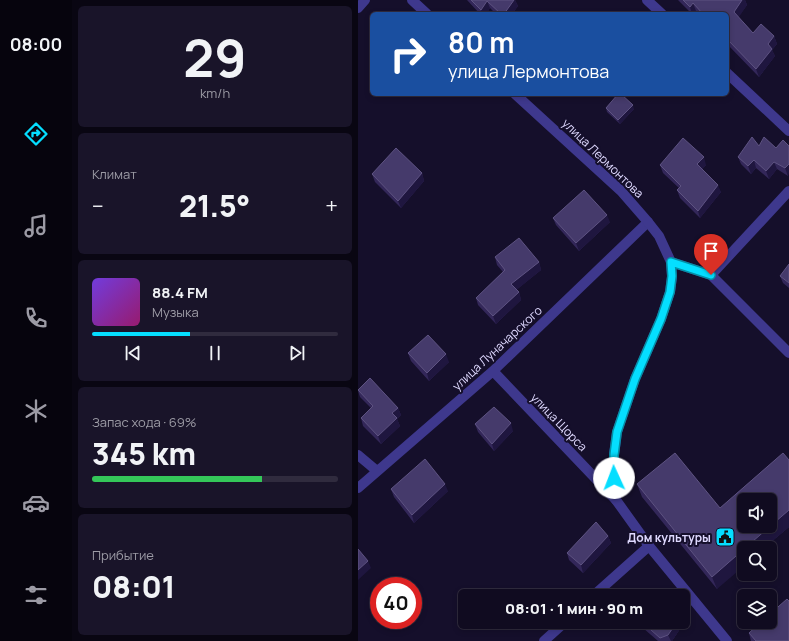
<!DOCTYPE html>
<html lang="ru">
<head>
<meta charset="utf-8">
<style>
  :root { --surface:#100b20; --page:#191429; --text:#f1f3f6; --muted:#9c9ba5; --line:#302b3e; --accent:#05deff }
  body { margin:0; font-family:Manrope,sans-serif; background:var(--page); color:var(--text); height:100vh; display:flex; flex-direction:column; font-size:15px; white-space:nowrap }
  * { box-sizing:border-box; margin:0 }
  p { font-size:13px; color:var(--muted) }
  .icon { flex:none; width:22px; height:22px; fill:none; stroke:currentColor; stroke-width:2; stroke-linecap:round; stroke-linejoin:round }
  .map { position:relative; flex:1; overflow:hidden }
  .sheet { display:flex; flex-direction:column; gap:6px; padding:6px; background:#090612; width:286px }
  .sheet>* { flex:none }
  .top-card { position:absolute; left:12px; top:12px; width:359px; height:84px; border-radius:6px; box-shadow:0 2px 6px #0003,0 0 0 1px var(--line); background:#1a4fa0; color:#fff; overflow:hidden }
  .buttons { position:absolute; left:379px; top:493px; display:grid; gap:8px }
  .buttons a { display:grid; place-items:center; width:40px; height:40px; border-radius:6px; background:var(--surface); box-shadow:0 2px 6px #0003,0 0 0 1px var(--line); font-size:20px }
  .speed { position:absolute; left:12px; top:577px; display:flex; gap:8px; font-size:20px; font-weight:700; text-align:center }
  .speed>* { display:grid; place-content:center; width:52px; height:52px; border-radius:50%; background:var(--surface); box-shadow:0 2px 6px #0003,0 0 0 1px var(--line); line-height:1 }
  .speed .limit { border:6px solid #d22; background:#fff; color:#111 }
  .pin { position:absolute; display:grid; place-items:center; width:34px; height:34px; color:#fff; margin:-41px -17px; border-radius:50% 50% 50% 0; rotate:-45deg; box-shadow:0 0 4px #0007 }
  .pin .icon { rotate:45deg }
  .me { position:absolute; width:44px; margin:-22px; rotate:358deg; stroke-linejoin:round; filter:drop-shadow(0 0 3px #0008) }
  .turn { display:flex; align-items:center; gap:14px; height:84px; padding:0 12px; font-size:18px }
  .turn .icon { width:52px; height:52px; stroke-width:2.5 }
  .turn b { display:block; font-size:28px; line-height:34px }
  .big { font-size:30px; font-weight:800; line-height:1.1 }
  .sheet .card { flex:1; display:flex; flex-direction:column; justify-content:center; gap:6px; min-width:0; padding:0 14px; border-radius:6px; background:var(--page) }
  .sheet .dial { align-items:center; gap:0 }
  .dial b { font-size:52px; line-height:1 }
  .song { display:flex; align-items:center; gap:12px }
  .cover { width:48px; height:48px; border-radius:6px; background:linear-gradient(135deg,hsl(260 70% 55%),hsl(320 70% 35%)) }
  .played { height:4px; border-radius:2px; background:linear-gradient(90deg,var(--accent) 40%,var(--line) 40%) }
  .keys { display:flex; justify-content:space-around; direction:ltr }
  .heat { display:flex; justify-content:space-between; align-items:center; font-size:22px; direction:ltr }
  .charge { height:6px; border-radius:3px; background:linear-gradient(90deg,#34c759 69%,var(--line) 0) }
  .trip { position:absolute; left:100px; top:589px; width:232px; height:40px; border-radius:6px; background:var(--surface); box-shadow:0 2px 6px #0003,0 0 0 1px var(--line); font-weight:800; line-height:40px; text-align:center }
  main { display:flex; flex:1; min-height:0 }
  .menu { display:flex; flex-direction:column; width:72px; justify-content:space-around; align-items:center; background:#06040d; color:var(--muted) }
  .menu .icon { width:28px; height:28px }
  .menu .on { color:var(--accent) }
  .menu b { font-size:18px; color:var(--text) }
  .map>svg:first-child { display:block }
  .lines { fill:none; stroke-linecap:round; stroke-linejoin:round }
  .minor { stroke:#3e388d; stroke-width:10 }
  .tertiary { stroke:#3e388d; stroke-width:10 }
  .wall { fill:#332759 }
  .shaded-wall { fill:#1f163f }
  .building { fill:#453a6b; stroke:#5e5382; fill-rule:evenodd }
  .route-casing { stroke:#0390a6; stroke-width:10 }
  .route { stroke:#05deff; stroke-width:7 }
  .labels { text-anchor:middle; dominant-baseline:central; stroke-width:4; stroke-linejoin:round; paint-order:stroke }
  .street-label { font-size:12px; fill:#dfd9ff; stroke:#150f2b }
  .poi-label { font-size:12px; font-weight:bold; fill:#dfd9ff; stroke:#150f2b; text-anchor:end }
</style>
</head>
<body>
<main>
<nav class="menu">
<b>08:00</b>
<svg class="icon on" aria-label="directions" viewBox="0 0 24 24"><path d="M12 3l9 9-9 9-9-9zM9 14v-3h6M13 9l2 2-2 2"/></svg>
<svg class="icon" aria-label="music" viewBox="0 0 24 24"><path d="M9 18V5l10-2v13"/><circle cx="6" cy="18" r="3"/><circle cx="16" cy="16" r="3"/></svg>
<svg class="icon" aria-label="phone" viewBox="0 0 24 24"><path d="M5 4h4l2 5-3 2q2 4 5 5l2-3 5 2v4C11 20 4 13 5 4z"/></svg>
<svg class="icon" aria-label="climate" viewBox="0 0 24 24"><path d="M12 3v18M4 7l16 10M4 17L20 7"/></svg>
<svg class="icon" aria-label="car" viewBox="0 0 24 24"><path d="M5 17H2v-5l4-1 3-4h7l3 4 3 1v5h-3M9 17h6M6 11h13"/><circle cx="7" cy="17" r="2"/><circle cx="17" cy="17" r="2"/></svg>
<svg class="icon" aria-label="filters" viewBox="0 0 24 24"><path d="M4 7h16M4 17h16"/><circle cx="9" cy="7" r="2"/><circle cx="15" cy="17" r="2"/></svg>
</nav>
<section class="sheet">
<div class="card dial"><b>29</b><p>km/h</p></div>
<div class="card"><p>Климат</p>
<div class="heat"><a>−</a><b class="big">21.5°</b><a>+</a></div>
</div>
<div class="card">
<div class="song"><i class="cover"></i><div><b>88.4 FM</b><p>Музыка</p></div></div>
<div class="played"></div>
<div class="keys"><svg class="icon" aria-label="previous" viewBox="0 0 24 24"><path d="M18 5L8 12l10 7zM5 5v14"/></svg><svg class="icon" aria-label="pause" viewBox="0 0 24 24"><path d="M8 5v14M16 5v14"/></svg><svg class="icon" aria-label="next" viewBox="0 0 24 24"><path d="M6 5l10 7-10 7zM19 5v14"/></svg></div>
</div>
<div class="card"><p>Запас хода · 69%</p><b class="big">345 km</b><div class="charge"></div></div>
<div class="card"><p>Прибытие</p><b class="big">08:01</b></div>
</section>
<div class="map">
<svg width="431" height="641" viewBox="0 0 431 641">
  <rect width="100%" height="100%" fill="#150f2b"/>
  <g class="lines">
    <path class="minor" d="M289 0 304 14
      M0 8 7 0
      M369 73 431 131
      M313 262 353 275 431 353
      M353 275 431 191
      M135 371 258 500
      M0 455 19 471
      M0 488 135 371 290 222
      M235 596 291 546
      M186 641 207 622"/>
    <path class="tertiary" d="M54 0 69 14
      M157 94 263 191 290 222 301 236 313 262 314 277 312 292 303 319 277 379 259 432 256 455 258 500 291 546 369 641"/>
  </g>
  <path class="wall" d="M109 0H157L160 6 154 14H138L132 8 128 14H122Z
    M320 0H387L389 5 380 17 395 33 416 36 419 44 414 50 417 56 401 77 369 44V14H341L338 11 335 14H334Z
    M248 108 276 109 262 124 249 112Z
    M425 140 430 176 419 169 411 179 398 168 393 174 383 164 380 157 401 146 418 148Z
    M302 165H348L344 169 363 192 342 218 322 198 319 190 321 188 305 173Z
    M64 173 66 181 43 208 17 182 14 174Z
    M195 218 252 222 221 251 198 225Z
    M137 257 181 262 183 270 158 290 161 292 163 300 138 324 120 305 118 298 145 272 139 265Z
    M431 264V288L425 283 422 276Z
    M50 353 91 362 71 381 53 361Z
    M0 391 40 408 43 415 39 419 42 426 23 444 5 426 3 418 13 408 2 397Z
    M117 424 155 431 136 451 120 432Z
    M431 460V527L406 548H386L359 589 284 497 279 484 362 508Z
    M33 489 90 491 56 523 36 497Z
    M250 536 253 543 225 573 211 560 209 553Z
    M283 622H322L324 626 314 641H300L285 628Z
    M391 633 431 641H393Z"/>
  <path class="shaded-wall" d="M156 0H157L160 6 154 14H146Z
    M384 0H387L389 5 379 20 376 12Z
    M129 1 132 8 128 14H124L123 10Z
    M335 3 338 11 335 14H334L332 7Z
    M416 36 419 44 414 50 417 56 401 77 398 69 410 44Z
    M275 105 276 109 262 124 260 120Z
    M346 157 348 165 342 172 339 164Z
    M396 160 398 168 393 174 390 166Z
    M416 162 419 169 411 179 408 171Z
    M431 164V174L430 176 427 168Z
    M64 173 66 181 43 208 40 201Z
    M360 185 363 192 342 218 340 211Z
    M249 215 252 222 221 251 218 243Z
    M181 262 183 270 156 292 153 284Z
    M161 292 163 300 138 324 135 316Z
    M88 354 91 362 71 381 69 373Z
    M40 408 43 415 39 419 42 426 23 444 20 436 34 413Z
    M153 423 155 431 136 451 134 444Z
    M87 484 90 491 56 523 54 515Z
    M431 510V527L406 548H387Z
    M250 536 253 543 225 573 223 565Z
    M386 549V566L359 589 354 577Z
    M10 561 13 568 0 580V570Z
    M319 622H322L324 626 314 641H313L310 635Z"/>
  <path class="building" d="M113 0H156L146 14H143L129 1 123 10Z
    M325 0H384L376 12 395 33 403 24 416 36 410 44 414 49 398 69 369 39V14H345L335 3 332 7Z
    M260 94H263L275 105 260 120 248 108Z
    M394 137 401 146 406 137 418 148 425 140 431 146V164L427 168 416 162 408 171 396 160 390 166 380 157Z
    M325 138 346 157 339 164 360 185 340 211 319 190 323 186 302 165Z
    M38 148 64 173 40 201 14 174Z
    M226 190 249 215 218 243 195 218Z
    M161 238 181 262 153 284 161 292 135 316 118 298 147 270 137 257Z
    M431 264V283L422 276Z
    M70 335 88 354 69 373 50 353Z
    M12 378 40 408 34 413 39 418 20 436 3 418 15 406 0 390Z
    M136 407 153 423 134 444 117 424Z
    M317 453 362 508 425 453 431 460V510L387 548H386V549L354 577 279 484ZM386 500H412V526H386Z
    M67 459 87 484 54 515 33 489Z
    M238 522 250 536 223 565 209 553Z
    M0 549 10 561 0 570Z
    M429 599 431 601V641H398L391 633 403 622H412V614Z
    M284 622H319L310 635 302 638Z"/>
  <g class="lines">
    <g class="route-casing">
      <path id="route" d="M256 478V455L259 432 277 379 303 319 312 292 314 276 313 262 353 275"/>
    </g>
    <use href="#route" class="route"/>
  </g>
  <defs>
    <g id="civic-square" transform="scale(1)"><rect x="-9" y="-9" width="18" height="18" rx="4" fill="#05deff" stroke="#150f2b"/><path d="M-.6-6.5H3V-4.5H.6V-3L4-1V1h2V6H-6V1h2V-1L-.6-3ZM-1.2 2.5V6h2.4V2.5Z" fill="#111"/></g>
  </defs>
  <g fill-rule="evenodd">
    <use href="#civic-square" x="367" y="537"/>
  </g>
  <g class="labels">
    <g class="street-label">
      <text transform="translate(245 158) rotate(44)">улица Лермонтова</text>
      <text transform="translate(139 348) rotate(-43)">улица Луначарского</text>
      <text transform="translate(201 422) rotate(46)">улица Щорса</text>
    </g>
    <g class="poi-label">
      <text x="353" y="537">Дом культуры</text>
    </g>
  </g>
</svg>
<div class="buttons">
<a><svg class="icon" aria-label="sound" viewBox="0 0 24 24"><path d="M4 9h4l5-4v14l-5-4H4zM17 9q2 3 0 6"/></svg></a>
<a><svg class="icon" aria-label="search" viewBox="0 0 24 24"><circle cx="10" cy="10" r="6"/><path d="M15 15l6 6"/></svg></a>
<a><svg class="icon" aria-label="layers" viewBox="0 0 24 24"><path d="M12 4l9 5-9 5-9-5zM3 14l9 5 9-5"/></svg></a>
</div>
<div class="speed"><div class="limit">40</div></div>
<div class="pin" style="left:353px;top:275px;background:#d93025"><svg class="icon" aria-label="arrive" viewBox="0 0 24 24"><path d="M6 21V4h12l-3 4 3 4H6"/></svg></div>
<svg class="me" style="left:256px;top:478px" viewBox="-20 -20 40 40"><circle r="19" fill="#fff"/><path d="M0-13L10 11 0 6-10 11z" fill="#05deff"/></svg>
<div class="trip">08:01 · 1 мин · 90 m</div>
<div class="top-card">
<div class="turn"><svg class="icon" aria-label="right" viewBox="0 0 24 24"><path d="M7 20v-9h11M14 6l5 5-5 5"/></svg><div><b>80 m</b>улица Лермонтова</div></div>
</div>
</div>
</main>
</body>
</html>
